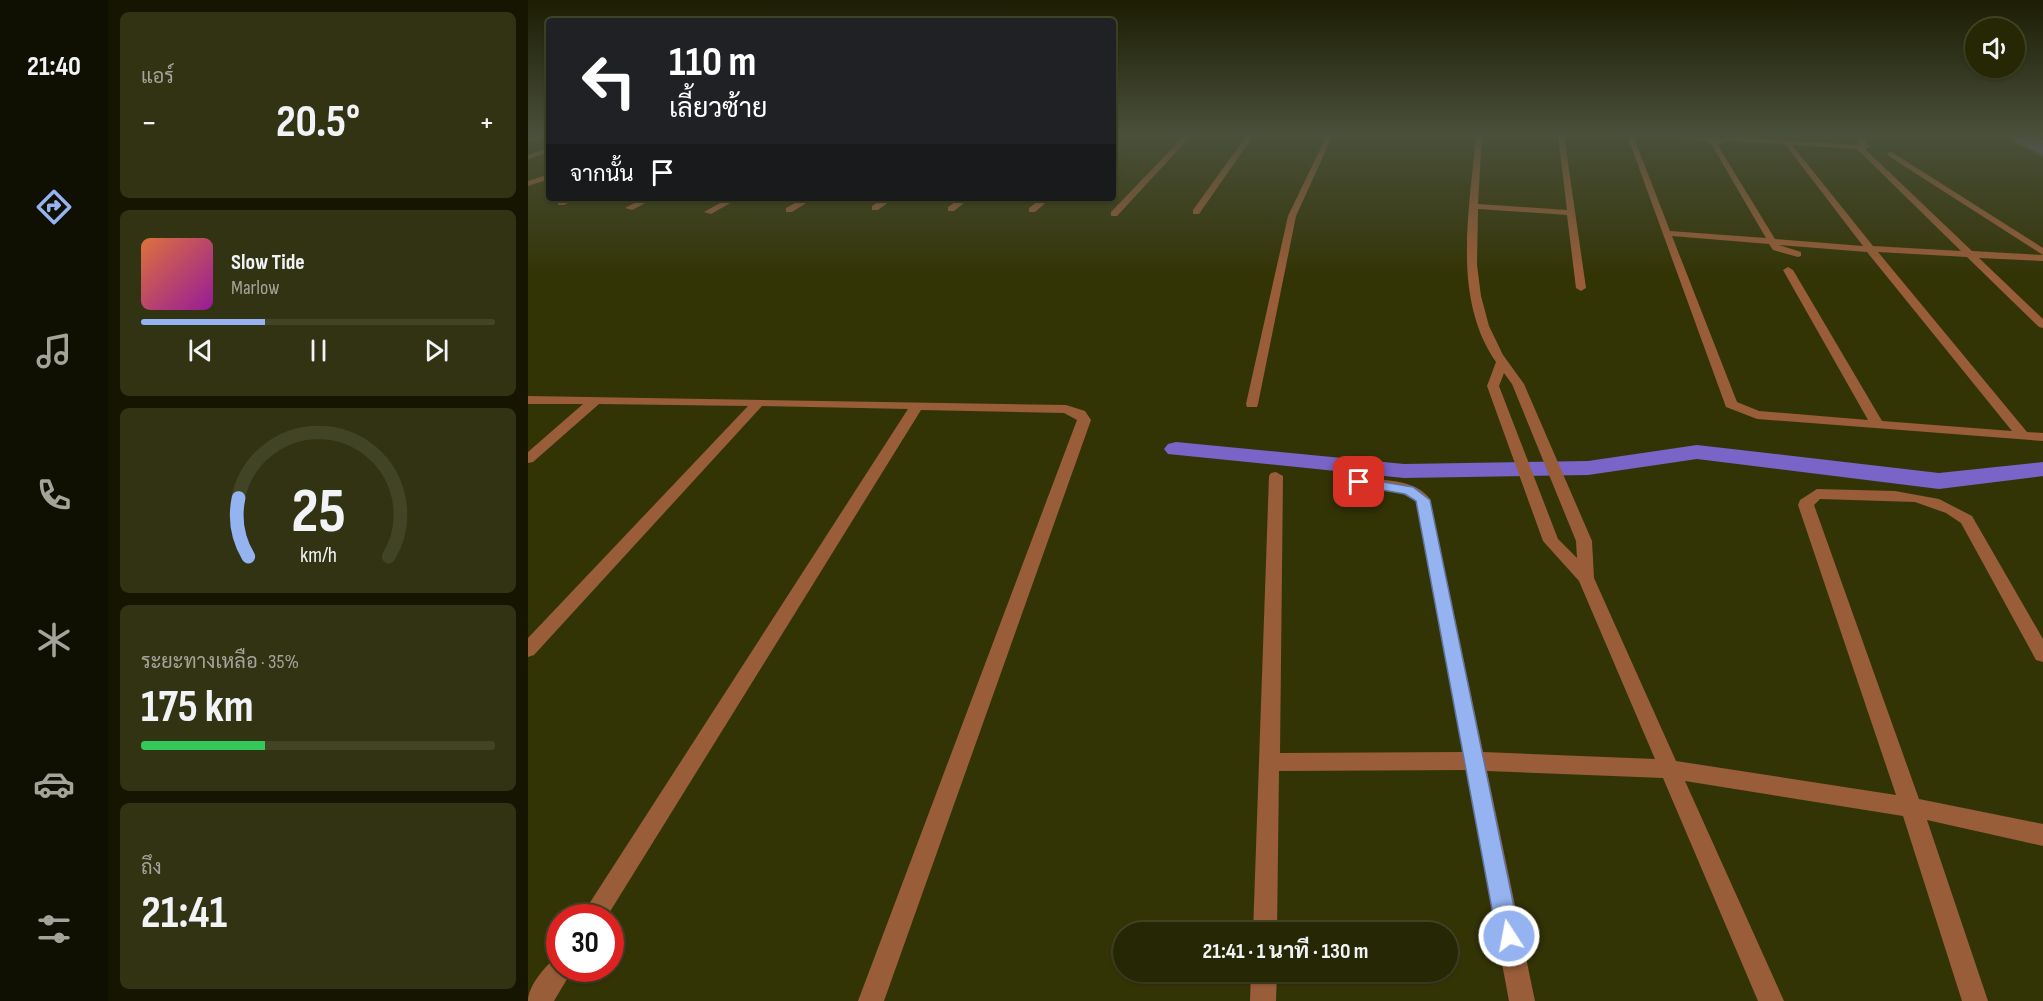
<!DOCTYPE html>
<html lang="th">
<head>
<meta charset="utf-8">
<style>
  :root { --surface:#262704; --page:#323313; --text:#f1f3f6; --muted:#a4a59a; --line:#424426; --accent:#95b2f1 }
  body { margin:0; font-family:"Sofia Sans Condensed",Sarabun,sans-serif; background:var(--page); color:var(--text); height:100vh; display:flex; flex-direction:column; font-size:22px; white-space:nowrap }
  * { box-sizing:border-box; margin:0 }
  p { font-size:20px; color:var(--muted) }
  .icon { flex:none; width:33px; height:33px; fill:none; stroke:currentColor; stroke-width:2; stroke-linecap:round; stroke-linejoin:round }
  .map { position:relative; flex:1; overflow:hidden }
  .panel { display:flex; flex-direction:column; gap:12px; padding:12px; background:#151502; width:420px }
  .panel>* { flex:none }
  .guide { position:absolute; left:18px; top:18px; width:570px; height:183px; border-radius:6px; box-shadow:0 2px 4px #0004,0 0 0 2px var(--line); background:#202124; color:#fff; overflow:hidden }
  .fabs { position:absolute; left:1437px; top:18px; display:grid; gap:12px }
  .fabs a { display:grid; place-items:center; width:60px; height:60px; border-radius:50%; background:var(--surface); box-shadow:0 2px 4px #0004,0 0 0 2px var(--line); font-size:30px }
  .speed { position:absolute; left:18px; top:904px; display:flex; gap:12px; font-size:30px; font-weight:700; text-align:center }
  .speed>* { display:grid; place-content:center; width:78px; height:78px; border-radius:50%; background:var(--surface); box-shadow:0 2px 4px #0004,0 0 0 2px var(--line); line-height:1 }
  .speed .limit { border:9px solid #d22; background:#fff; color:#111 }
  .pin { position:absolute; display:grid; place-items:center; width:51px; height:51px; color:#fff; margin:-26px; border-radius:12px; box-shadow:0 3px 9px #0006 }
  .me { position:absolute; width:66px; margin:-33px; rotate:349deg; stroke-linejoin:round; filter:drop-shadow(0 0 4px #0008) }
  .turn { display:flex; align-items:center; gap:21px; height:126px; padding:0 24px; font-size:27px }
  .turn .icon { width:78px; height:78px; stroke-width:2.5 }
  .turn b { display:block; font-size:42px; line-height:51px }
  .then { display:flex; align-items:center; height:57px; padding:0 24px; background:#0003; gap:12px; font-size:22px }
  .big { font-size:45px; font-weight:700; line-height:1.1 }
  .panel .tile { flex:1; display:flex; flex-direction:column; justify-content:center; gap:9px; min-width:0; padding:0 21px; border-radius:9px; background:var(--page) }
  .panel .dial { align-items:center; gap:0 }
  .dial svg { height:156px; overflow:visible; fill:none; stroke:var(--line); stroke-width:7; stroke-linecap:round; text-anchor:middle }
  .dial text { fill:var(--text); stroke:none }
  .song { display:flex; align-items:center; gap:18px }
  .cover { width:72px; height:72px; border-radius:9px; background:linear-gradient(135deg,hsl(20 70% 55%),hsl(300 70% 35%)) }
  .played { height:6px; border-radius:3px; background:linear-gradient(90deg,var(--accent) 35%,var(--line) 35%) }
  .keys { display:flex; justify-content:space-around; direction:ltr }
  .heat { display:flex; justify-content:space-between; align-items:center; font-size:33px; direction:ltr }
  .charge { height:9px; border-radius:4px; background:linear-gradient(90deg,#34c759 35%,var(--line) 0) }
  .trip { position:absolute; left:585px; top:922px; width:345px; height:60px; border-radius:30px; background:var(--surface); box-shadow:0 2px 4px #0004,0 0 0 2px var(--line); font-weight:700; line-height:60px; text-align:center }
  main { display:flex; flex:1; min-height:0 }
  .dock { display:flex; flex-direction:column; width:108px; justify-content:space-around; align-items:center; background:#0f1002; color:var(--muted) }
  .dock .icon { width:42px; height:42px }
  .dock .active { color:var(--accent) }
  .dock b { font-size:27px; color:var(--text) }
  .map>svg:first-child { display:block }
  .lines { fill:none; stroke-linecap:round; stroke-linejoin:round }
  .canal { fill:#7964c8; fill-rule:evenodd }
  .river { fill:#7964c8; fill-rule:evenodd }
  .path { stroke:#6a6c40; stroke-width:2; stroke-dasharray:1.5 1.5; stroke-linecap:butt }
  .minor { fill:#995d39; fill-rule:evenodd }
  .route { fill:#95b2f1; stroke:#61749d; stroke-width:1.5 }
</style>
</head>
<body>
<main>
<nav class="dock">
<b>21:40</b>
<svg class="icon active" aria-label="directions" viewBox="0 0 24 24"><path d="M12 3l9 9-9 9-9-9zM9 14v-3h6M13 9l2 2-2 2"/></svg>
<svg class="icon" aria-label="music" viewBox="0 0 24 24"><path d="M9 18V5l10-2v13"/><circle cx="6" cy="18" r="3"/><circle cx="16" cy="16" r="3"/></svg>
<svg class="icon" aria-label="phone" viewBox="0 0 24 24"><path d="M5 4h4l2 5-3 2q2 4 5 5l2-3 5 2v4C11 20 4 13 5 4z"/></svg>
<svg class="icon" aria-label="climate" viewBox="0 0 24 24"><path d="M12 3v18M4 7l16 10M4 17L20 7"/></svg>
<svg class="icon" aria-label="car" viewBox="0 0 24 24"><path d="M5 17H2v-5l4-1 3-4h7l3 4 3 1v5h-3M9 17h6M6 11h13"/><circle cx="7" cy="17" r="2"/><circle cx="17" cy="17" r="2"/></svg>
<svg class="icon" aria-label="filters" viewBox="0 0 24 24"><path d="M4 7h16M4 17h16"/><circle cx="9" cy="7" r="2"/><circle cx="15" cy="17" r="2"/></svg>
</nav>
<section class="panel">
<div class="tile"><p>แอร์</p>
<div class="heat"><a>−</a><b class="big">20.5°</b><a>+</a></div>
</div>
<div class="tile">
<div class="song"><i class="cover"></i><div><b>Slow Tide</b><p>Marlow</p></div></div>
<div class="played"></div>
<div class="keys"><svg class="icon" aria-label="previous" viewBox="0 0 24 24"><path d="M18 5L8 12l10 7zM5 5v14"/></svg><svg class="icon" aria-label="pause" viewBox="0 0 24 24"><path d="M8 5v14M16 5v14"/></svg><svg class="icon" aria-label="next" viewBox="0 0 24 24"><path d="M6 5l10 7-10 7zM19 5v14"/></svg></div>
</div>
<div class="tile dial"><svg viewBox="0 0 100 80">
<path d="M14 69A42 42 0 1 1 86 69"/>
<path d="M14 69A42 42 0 0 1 9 39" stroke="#95b2f1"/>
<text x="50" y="56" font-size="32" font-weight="700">25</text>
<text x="50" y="72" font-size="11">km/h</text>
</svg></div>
<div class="tile"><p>ระยะทางเหลือ · 35%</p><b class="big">175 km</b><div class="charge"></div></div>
<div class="tile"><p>ถึง</p><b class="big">21:41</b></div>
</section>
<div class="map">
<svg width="1515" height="1001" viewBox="0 0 1515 1001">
  <rect width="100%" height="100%" fill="#333406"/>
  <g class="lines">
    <path class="canal" d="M648 442 876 464 1060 461 1169 445 1411 473 1515 462V476L1411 489 1169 459 1060 475 876 478 640 454 636 449 640 444Z"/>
    <path class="river" d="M1480 135H1505L1515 140V155L1483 139Z"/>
    <path class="path" d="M1472 135 1515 157"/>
    <path class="minor" d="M21 135V139L0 141V137Z
      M589 135H596L585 144V138Z
      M657 135H664L589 216H583V212Z
      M719 135H726L671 214H665V210Z
      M799 135H805L768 216 730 404 729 407H719L718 404 760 216Z
      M948 135H954L950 204 1039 210 1030 135H1036L1058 288 1053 291 1048 288 1039 215 950 209 949 265 953 296 961 326 975 355 996 384 1064 541 1066 578 1148 761 1368 795 1270 505 1272 500 1289 489 1367 491 1411 499 1444 516 1515 639V662L1508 660 1433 523 1418 513 1387 502 1292 499 1286 505 1391 799 1515 824V846L1399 820 1460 1001H1434L1375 816 1157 781 1256 1001H1230L1135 778 959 771 1007 1001H981L938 770 751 771 749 933H725L741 476 743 473 748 472 755 476 752 753 935 752 888 501 871 492 826 485 824 482 826 479 831 478C854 480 888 479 902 499L955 752 1127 759 1051 581 1015 541 959 386 968 362C923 297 942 208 948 135ZM976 373 984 384 1048 541 1049 558 1030 539 971 386Z
      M1099 135H1105L1142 231 1238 238 1182 142 1121 135H1173L1194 140 1197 137 1332 145 1325 135H1332L1342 147 1337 149 1444 251 1515 255V261L1451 258 1515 319V328L1511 327 1439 257 1350 252 1499 432 1515 433V441L1229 419 1198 407ZM1196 141 1257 144 1335 246 1247 239 1189 144 1195 143ZM1264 145 1329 149 1433 251 1345 246ZM1144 236 1241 244 1245 250 1270 257 1273 256V252L1251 245 1339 252 1484 431 1354 421 1265 270 1260 267 1255 270 1340 420 1231 411 1209 402Z
      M21 148V152L0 159V155Z
      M1362 151 1515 248V255L1359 155Z
      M21 174V179L0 186V181Z
      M38 198H49L36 205H30V201Z
      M116 198H127L104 210 97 208Z
      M201 198H211L183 214 176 212Z
      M276 198H286L264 212H258V208Z
      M356 198H366L350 210H344V206Z
      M433 198H442L426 211H420V207Z
      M514 198H523L507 212H501V208Z
      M0 396 538 405 557 411 563 420 356 1001H330L549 420 536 413 393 410 78 918H52L380 409 234 406 6 655 0 657V638L220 406 71 404 5 462 0 463V452L55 404H0Z
      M32 956V969H45L26 1001H0C0 986 19 962 32 956Z
      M723 972H749L748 1001H722Z"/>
  </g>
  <linearGradient id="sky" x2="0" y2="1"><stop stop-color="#1c1d03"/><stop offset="0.49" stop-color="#4a503b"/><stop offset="1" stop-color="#4a503b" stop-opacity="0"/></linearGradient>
  <rect width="1515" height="275" fill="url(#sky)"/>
  <path class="route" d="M831 478 885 487 902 500 992 936 989 944 981 947 973 944 969 936 888 501 877 494 826 485V479Z"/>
</svg>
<div class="fabs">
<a><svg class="icon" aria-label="sound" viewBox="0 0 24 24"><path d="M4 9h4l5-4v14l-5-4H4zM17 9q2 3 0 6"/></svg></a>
</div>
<div class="speed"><div class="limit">30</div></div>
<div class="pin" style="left:831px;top:482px;background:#d93025"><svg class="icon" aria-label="arrive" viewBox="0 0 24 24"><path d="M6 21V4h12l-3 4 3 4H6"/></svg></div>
<svg class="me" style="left:981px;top:936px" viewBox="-20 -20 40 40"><circle r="17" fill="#95b2f1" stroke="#fff" stroke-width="3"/><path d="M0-11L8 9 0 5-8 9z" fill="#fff"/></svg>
<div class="trip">21:41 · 1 นาที · 130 m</div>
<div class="guide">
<div class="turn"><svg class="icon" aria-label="left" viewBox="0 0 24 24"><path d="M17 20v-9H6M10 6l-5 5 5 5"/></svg><div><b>110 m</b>เลี้ยวซ้าย</div></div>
<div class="then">จากนั้น<svg class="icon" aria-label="arrive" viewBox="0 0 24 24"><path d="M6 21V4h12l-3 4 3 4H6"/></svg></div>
</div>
</div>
</main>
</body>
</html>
